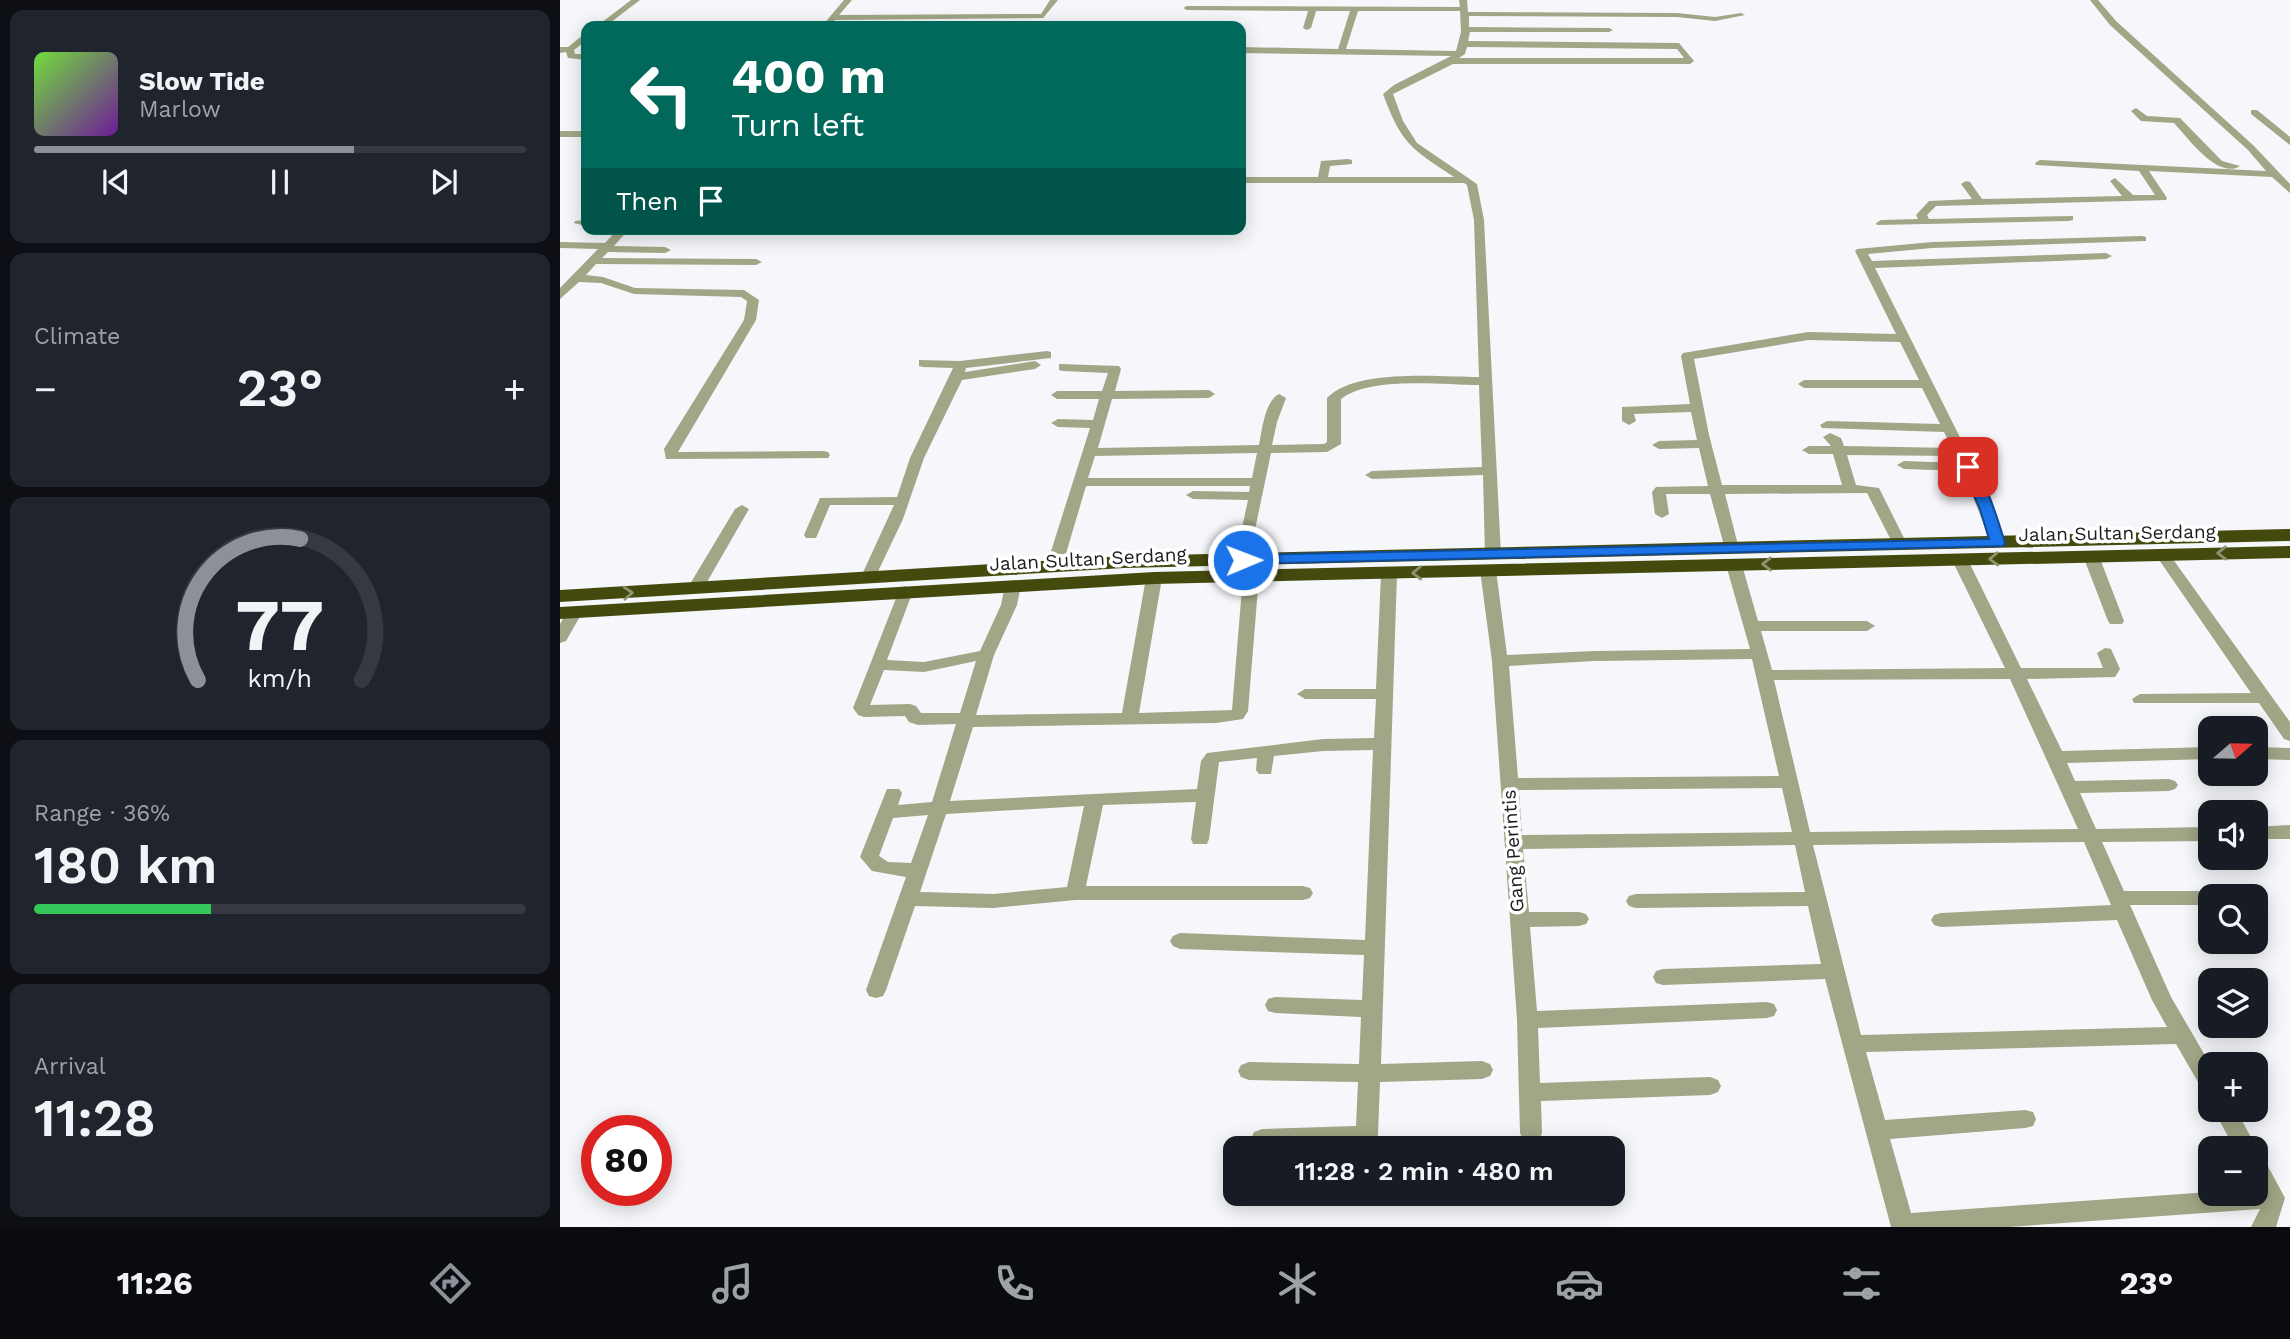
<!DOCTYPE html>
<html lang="en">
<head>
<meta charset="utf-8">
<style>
  :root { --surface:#171b24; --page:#20242c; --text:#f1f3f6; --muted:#9ea1a6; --line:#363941; --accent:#8c9099 }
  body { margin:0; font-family:"Work Sans",sans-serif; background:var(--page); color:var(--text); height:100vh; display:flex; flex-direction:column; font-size:26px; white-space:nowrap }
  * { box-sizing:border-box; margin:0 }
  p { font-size:23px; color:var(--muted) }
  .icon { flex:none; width:38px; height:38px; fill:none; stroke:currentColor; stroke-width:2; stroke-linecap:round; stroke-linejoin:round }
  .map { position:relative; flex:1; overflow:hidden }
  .panel { display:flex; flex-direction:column; gap:10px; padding:10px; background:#0d0f14; width:560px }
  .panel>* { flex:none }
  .top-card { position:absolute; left:21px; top:21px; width:665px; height:214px; border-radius:14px; box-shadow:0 4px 18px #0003; background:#00695c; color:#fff; overflow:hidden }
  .needle { width:46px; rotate:70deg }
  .fabs { position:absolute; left:1638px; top:716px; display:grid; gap:14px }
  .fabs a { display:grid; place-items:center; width:70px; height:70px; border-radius:14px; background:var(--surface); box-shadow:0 4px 18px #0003; font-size:35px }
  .speed { position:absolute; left:21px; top:1115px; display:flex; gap:14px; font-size:35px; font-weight:700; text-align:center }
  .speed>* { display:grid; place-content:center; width:91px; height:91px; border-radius:50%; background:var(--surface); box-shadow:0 4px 18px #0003; line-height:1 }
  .speed .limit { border:10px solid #d22; background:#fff; color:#111 }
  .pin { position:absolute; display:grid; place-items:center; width:60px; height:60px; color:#fff; margin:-30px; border-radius:14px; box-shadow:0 4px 10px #0006 }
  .me { position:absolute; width:77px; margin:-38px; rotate:89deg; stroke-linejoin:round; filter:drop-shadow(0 0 5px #0008) }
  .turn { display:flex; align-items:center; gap:24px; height:147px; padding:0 35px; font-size:32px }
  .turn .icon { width:91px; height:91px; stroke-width:2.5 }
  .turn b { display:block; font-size:49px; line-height:60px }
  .then { display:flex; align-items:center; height:66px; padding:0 35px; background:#0003; gap:14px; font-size:26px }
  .big { font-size:52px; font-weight:600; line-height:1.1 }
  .panel .tile { flex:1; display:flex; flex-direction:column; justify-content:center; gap:10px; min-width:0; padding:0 24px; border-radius:14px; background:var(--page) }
  .panel .dial { align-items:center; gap:0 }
  .dial svg { height:182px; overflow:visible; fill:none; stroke:var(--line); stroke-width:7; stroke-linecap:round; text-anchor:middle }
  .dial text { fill:var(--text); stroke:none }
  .song { display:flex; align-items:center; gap:21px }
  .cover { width:84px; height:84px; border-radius:10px; background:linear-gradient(135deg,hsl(100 70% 55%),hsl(280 70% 35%)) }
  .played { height:7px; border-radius:4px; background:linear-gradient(90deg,var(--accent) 65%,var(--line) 65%) }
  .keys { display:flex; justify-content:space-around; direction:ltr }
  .heat { display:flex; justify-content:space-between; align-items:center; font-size:38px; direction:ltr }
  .charge { height:10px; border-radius:5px; background:linear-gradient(90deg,#34c759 36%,var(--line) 0) }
  .trip { position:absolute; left:663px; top:1136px; width:402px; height:70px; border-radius:14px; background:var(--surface); box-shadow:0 4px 18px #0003; font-weight:600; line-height:70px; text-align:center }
  .dock { display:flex; height:112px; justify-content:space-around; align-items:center; background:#090b0e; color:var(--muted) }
  .dock .icon { width:49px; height:49px }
  .dock .on { color:var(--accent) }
  .dock b { font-size:32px; color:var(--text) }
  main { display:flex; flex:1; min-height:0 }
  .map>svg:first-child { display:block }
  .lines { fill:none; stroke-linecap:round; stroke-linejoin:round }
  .minor { fill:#a1a686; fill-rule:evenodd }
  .highway { fill:#444a0d; fill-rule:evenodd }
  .oneway { stroke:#8f926e }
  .route { fill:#1a73e8; stroke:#114b97; stroke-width:2 }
  .labels { text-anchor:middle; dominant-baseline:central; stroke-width:7; stroke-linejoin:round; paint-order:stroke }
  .street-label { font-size:19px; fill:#1d1d1f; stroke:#fff }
</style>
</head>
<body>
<main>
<section class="panel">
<div class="tile">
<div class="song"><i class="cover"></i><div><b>Slow Tide</b><p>Marlow</p></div></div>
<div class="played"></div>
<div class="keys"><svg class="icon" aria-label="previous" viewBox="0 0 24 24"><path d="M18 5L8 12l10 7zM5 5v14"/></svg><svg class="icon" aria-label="pause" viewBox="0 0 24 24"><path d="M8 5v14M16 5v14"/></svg><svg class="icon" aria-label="next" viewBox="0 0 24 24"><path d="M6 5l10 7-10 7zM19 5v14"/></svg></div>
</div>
<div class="tile"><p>Climate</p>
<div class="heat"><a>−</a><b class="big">23°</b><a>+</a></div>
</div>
<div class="tile dial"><svg viewBox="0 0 100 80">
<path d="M14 69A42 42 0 1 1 86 69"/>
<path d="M14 69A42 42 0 0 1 59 7" stroke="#8c9099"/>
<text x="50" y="56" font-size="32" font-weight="700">77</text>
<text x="50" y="72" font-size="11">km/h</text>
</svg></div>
<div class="tile"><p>Range · 36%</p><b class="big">180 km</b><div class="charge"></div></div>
<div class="tile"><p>Arrival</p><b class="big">11:28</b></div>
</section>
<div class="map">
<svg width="1730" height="1227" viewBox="0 0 1730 1227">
  <rect width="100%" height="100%" fill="#f5f7fa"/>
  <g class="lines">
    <path class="minor" d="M71 0H80L46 26H37Z
      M284 0H292L279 15 481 14 490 0H498L483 18 275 20 270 26H262Z
      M899 0H907L908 12 1117 13 1155 17 1181 13 1185 15 1155 21 1117 17 909 16V27L1049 28 1053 30 1049 32H910L908 41 1119 43 1134 61 1130 64H893L833 94 843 121 857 143 917 184 924 220 941 555 938 558H928L925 555 923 475 812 479 805 475 812 471 922 467 919 385C882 385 811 376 781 399V444L767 452 711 453 688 563H678L675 560 688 500 633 499 626 495 633 491 689 492 690 486H526L502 567 494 572 489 570 486 567 530 428 498 427 491 423 498 419 533 420 539 399H497L491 395 497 391H542L548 373 503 371 499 370V364L559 366 561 369 555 391 649 390 655 394 649 398 552 399 538 448 699 445C702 430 705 401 719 394L726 398 717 422 712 445 764 444 767 442V398C795 368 881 377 919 377L914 220 907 185 904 183H681V177H758L761 161 788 159 792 160V164L770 166 768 177H894C851 148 842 145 823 94L834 85 891 56 681 53V47L778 49 790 11H756L751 28 747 30 743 28 748 11 627 10 623 8 627 6 900 7ZM798 11H900L901 32 896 51 786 49ZM907 47 1117 49 1124 58H899L905 54ZM697 453 692 478H528L535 456Z
      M1530 0H1538L1556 21 1694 146 1730 184V193L1712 177 1589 171 1607 198 1606 200 1376 206 1367 215 1369 219 1513 216V220L1509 221 1317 225 1316 223 1321 220 1358 219 1356 215 1369 201 1412 199 1401 184 1406 181 1410 182 1422 199 1562 196 1550 181 1555 178 1573 195H1595L1579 171 1476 165 1475 163 1480 160 1706 171 1688 150 1550 25Z
      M23 35H26V41L14 50 15 54H26V60L8 58 6 52 0 53V47H8Z
      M1576 108 1587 116 1620 118 1662 161 1680 166C1658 180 1628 138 1614 123L1581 121 1571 111Z
      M1691 110H1697L1730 137V145L1691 114Z
      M0 131H26V137H0Z
      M26 220V226L14 223 15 221Z
      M58 229H69L54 246 105 247 111 250 105 253 48 252 42 258 196 259 202 262 196 265 36 264 26 275 43 277 75 288 184 290 199 300 196 320 118 452 263 451 268 452 270 455 268 458 106 459 104 449 184 320 187 301 181 297 74 294 41 283 19 282 0 299V288L38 249 0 248V242L45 243Z
      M1582 236 1586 237V241L1372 248 1308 254 1312 261 1546 253 1552 256 1546 259 1315 268 1424 485 1445 543 1443 546H1433L1431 543 1403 471 1344 469 1337 465 1344 461 1399 463 1396 456 1287 455 1296 485 1319 488 1348 546 1341 550 1334 546 1307 493 1165 494 1179 549 1172 553 1165 549 1150 494H1106L1109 514 1102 518 1095 514 1092 492 1096 487 1148 486 1139 448 1099 449 1092 445 1099 441 1137 440 1131 412 1074 414 1076 421 1069 425 1062 421V407L1130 404 1121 356 1123 353 1248 332 1336 334 1295 251 1297 249 1372 242ZM1248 340 1340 342 1359 380H1244L1238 384 1244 388H1362L1380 424 1267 421 1260 425 1262 428 1384 432 1392 448 1284 446 1281 438 1270 433 1263 437 1271 446H1249L1242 450 1249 454H1273L1282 485H1162L1149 435 1134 359Z
      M487 351 491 352V358L406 368 405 372 475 361 481 365 475 369 402 380 364 458 343 519 313 582H303L300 579 334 505H270L256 538H246L244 535 260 498 337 497 350 458 393 368 363 367 359 366V360L400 361Z
      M182 505 189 509 143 589 140 592H130L127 589 175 509Z
      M1602 550 1607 551 1730 722V741L1724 739 1699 703H1574L1572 699 1580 694 1691 693 1595 554Z
      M1531 551 1539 556 1564 621 1562 624H1550L1548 621 1523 556Z
      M1400 555 1408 560 1461 668H1543L1537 653 1545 648 1551 649 1560 669 1555 677 1467 679 1502 751 1650 747V759L1507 763 1515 781 1609 779 1615 781 1618 785 1615 789 1609 791 1520 793 1536 829 1650 827V841L1542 842 1564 891H1648L1657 896H1650V904L1648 905H1570L1611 997 1650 1064V1092L1642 1089 1616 1044 1306 1052 1325 1120 1465 1110 1473 1112 1476 1119 1473 1126 1465 1128 1330 1139 1351 1213 1650 1192 1696 1194V1156L1704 1159 1725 1198 1716 1227H1691L1700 1209 1449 1227H1331L1265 979 1103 985 1096 983 1093 977 1096 971 1103 969 1261 964 1248 906 1076 908 1069 906 1066 901 1069 896 1076 894 1245 892 1235 845 963 849 969 912H1019L1026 914 1029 919 1026 924 1019 926 970 927 977 1011 1207 1002 1214 1004 1217 1010 1214 1016 1207 1018 978 1028 980 1083 1150 1077 1158 1080 1161 1086 1158 1092 1150 1095 981 1101 982 1133 979 1140 971 1143 963 1140 960 1133 957 1020 932 661 920 570 923 567H933L936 570 947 655 1034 651 1190 649 1166 565 1174 560 1182 565 1198 621H1307L1315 626 1307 631H1201L1212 670 1445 668 1392 560ZM1192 659 1219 776 958 778 949 666 1034 661ZM1450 679 1518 829 1250 832 1214 680ZM1222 788 1232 832 962 835 959 790ZM1524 842 1551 905 1381 913 1374 915 1371 920 1374 925 1381 927 1557 920 1592 1000 1607 1027 1301 1035 1253 845Z
      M829 569 837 574 821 1064 922 1061 930 1064 933 1070 930 1076 922 1079 820 1082 818 1135 815 1142 807 1145 718 1148 694 1146 691 1139 694 1132 702 1129 796 1126 798 1082 689 1080 681 1077 678 1071 681 1065 689 1062 799 1064 801 1017 715 1013 708 1011 705 1005 708 999 715 997 802 1000 804 955 620 949 613 946 610 941 613 936 620 933 805 940 813 750 763 751 714 756 711 774H699L696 770 697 758 659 762 649 839 647 844H633L631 839 636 802 543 805 526 886H743L750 888 753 893 750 898 743 900H515L433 908 355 906 326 990 323 996 316 998 309 996 306 990 346 877 312 871 300 857 327 789H339L342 793 338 805 372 802 396 724 358 725 349 722 345 716 304 717 298 715 293 708 340 588 345 586 353 591 327 660 364 662 420 651 441 605 445 585 453 580 461 585 457 605 434 655 416 715 562 713 586 578 594 573 599 575 602 578 579 713 672 710 683 576 691 571 699 576 688 711 683 719 656 723 413 727 390 801 637 789 641 761 647 753 763 739 814 738 816 699H745L737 694 745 689H816L821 574ZM416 661 400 713H361L356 706 350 704 310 705 324 670 364 672ZM524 806 507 887 433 894 360 892 386 814ZM368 815 351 863 328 862 319 856 333 818Z
      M14 608 22 613 6 641 0 643V624L8 610Z
      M1696 747 1730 748V760L1696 759Z
      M1730 825V839H1696V827Z
      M1654 1110H1676L1697 1148 1696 1151V1148H1674Z"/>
    <path class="highway" d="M1730 529V541L564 568 0 602V590L564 556Z
      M1730 546V558L594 584 0 619V607L594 572Z"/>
  </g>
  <defs><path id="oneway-chevron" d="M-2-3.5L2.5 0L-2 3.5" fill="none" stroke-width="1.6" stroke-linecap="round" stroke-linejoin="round" transform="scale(1.75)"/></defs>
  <g class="oneway">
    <use href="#oneway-chevron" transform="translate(1662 553) rotate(179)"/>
    <use href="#oneway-chevron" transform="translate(1434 559) rotate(178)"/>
    <use href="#oneway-chevron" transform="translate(1207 564) rotate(179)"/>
    <use href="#oneway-chevron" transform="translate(857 573) rotate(178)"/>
    <use href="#oneway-chevron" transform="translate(68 593) rotate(-3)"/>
  </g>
  <path class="route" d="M1408 463C1423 468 1440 527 1445 543L1443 546 683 564 675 560 683 555 1429 539 1420 509 1401 467Z"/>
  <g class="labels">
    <g class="street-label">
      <text transform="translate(1557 533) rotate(-1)">Jalan Sultan Serdang</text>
      <text transform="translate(528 559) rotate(-3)">Jalan Sultan Serdang</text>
      <text transform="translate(953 851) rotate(-94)">Gang Perintis</text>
    </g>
  </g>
</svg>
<div class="fabs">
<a><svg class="needle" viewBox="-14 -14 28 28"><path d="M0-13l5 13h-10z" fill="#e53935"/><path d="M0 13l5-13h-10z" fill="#9ea1a6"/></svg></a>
<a><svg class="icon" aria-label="sound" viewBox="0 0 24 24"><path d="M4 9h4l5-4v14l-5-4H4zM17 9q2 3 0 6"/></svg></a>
<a><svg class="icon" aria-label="search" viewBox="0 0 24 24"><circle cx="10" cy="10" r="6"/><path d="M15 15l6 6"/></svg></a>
<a><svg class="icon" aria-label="layers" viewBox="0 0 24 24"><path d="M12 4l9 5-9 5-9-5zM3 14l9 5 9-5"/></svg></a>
<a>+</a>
<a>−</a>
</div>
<div class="speed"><div class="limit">80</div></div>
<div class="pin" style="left:1408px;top:467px;background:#d93025"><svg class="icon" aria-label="arrive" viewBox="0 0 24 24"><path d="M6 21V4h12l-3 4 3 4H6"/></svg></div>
<svg class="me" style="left:683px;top:560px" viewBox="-20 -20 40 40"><circle r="17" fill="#1a73e8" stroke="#fff" stroke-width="3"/><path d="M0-11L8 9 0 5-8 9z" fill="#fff"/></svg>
<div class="trip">11:28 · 2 min · 480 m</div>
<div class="top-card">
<div class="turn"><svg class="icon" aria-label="left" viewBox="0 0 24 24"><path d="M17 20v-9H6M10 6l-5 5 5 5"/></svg><div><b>400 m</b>Turn left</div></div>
<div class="then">Then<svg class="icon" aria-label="arrive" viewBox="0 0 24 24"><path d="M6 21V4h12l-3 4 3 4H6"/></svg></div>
</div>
</div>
</main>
<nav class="dock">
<b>11:26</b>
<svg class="icon on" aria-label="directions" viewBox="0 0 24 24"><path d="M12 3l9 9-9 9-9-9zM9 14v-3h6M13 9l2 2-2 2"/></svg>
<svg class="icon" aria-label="music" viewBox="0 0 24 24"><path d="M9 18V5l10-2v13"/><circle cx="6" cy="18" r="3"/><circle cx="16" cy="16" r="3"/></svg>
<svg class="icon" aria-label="phone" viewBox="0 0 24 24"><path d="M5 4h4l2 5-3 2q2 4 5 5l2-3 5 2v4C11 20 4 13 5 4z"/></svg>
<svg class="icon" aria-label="climate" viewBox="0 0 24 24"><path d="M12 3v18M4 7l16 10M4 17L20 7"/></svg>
<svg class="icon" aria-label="car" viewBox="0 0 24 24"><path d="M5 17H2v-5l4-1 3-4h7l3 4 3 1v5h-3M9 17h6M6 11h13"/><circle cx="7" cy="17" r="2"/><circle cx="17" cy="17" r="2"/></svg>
<svg class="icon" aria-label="filters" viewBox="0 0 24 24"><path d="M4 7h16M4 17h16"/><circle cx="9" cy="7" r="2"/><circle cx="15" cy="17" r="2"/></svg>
<b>23°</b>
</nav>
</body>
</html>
